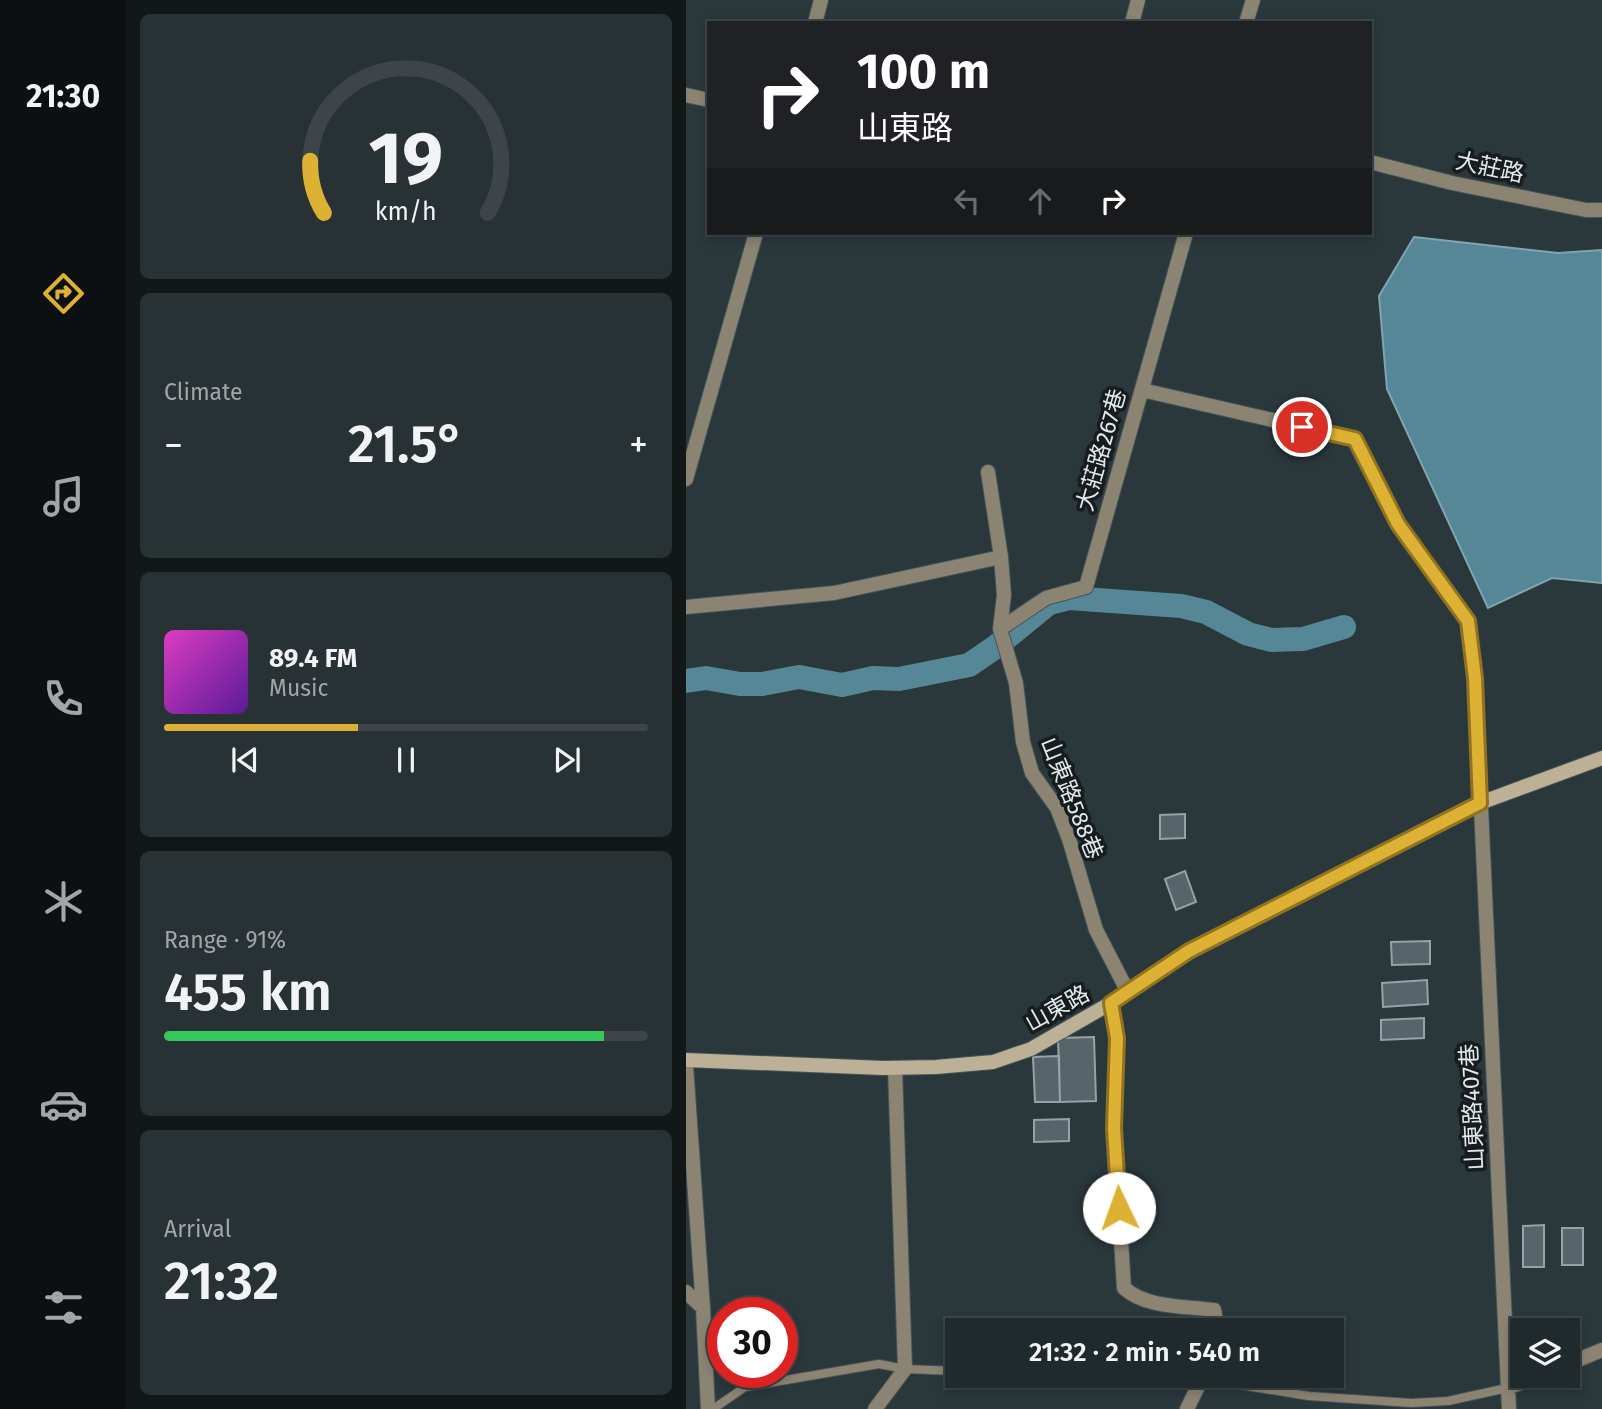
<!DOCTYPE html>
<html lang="en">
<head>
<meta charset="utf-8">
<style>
  :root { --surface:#20292c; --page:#283134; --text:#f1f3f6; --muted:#a2a6a9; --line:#3d4548; --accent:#ddb133 }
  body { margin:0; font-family:"Fira Sans","Noto Sans TC",sans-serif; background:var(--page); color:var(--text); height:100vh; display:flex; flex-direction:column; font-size:26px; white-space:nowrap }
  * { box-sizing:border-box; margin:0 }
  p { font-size:23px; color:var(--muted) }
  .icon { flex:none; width:38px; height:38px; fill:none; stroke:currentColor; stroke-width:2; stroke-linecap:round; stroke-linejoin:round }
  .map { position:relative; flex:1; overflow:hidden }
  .side { display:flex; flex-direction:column; gap:14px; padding:14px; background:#121718; width:560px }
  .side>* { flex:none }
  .banner { position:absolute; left:21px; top:21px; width:665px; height:214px; border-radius:0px; box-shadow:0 4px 10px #0003,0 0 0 2px var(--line); background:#202124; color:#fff; overflow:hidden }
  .buttons { position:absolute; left:824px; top:1318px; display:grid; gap:14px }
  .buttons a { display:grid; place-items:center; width:70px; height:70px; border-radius:0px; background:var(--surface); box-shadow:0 4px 10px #0003,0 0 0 2px var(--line); font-size:35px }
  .speed { position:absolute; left:21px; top:1297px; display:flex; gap:14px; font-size:35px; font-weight:700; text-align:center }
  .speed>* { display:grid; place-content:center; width:91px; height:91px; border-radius:50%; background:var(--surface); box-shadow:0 4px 10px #0003,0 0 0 2px var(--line); line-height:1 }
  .speed .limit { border:10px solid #d22; background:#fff; color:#111 }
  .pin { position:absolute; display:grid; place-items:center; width:60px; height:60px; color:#fff; margin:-30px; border:4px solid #fff; border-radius:50%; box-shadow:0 2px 7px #0007 }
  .me { position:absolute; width:77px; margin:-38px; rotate:357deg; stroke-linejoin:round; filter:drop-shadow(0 0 5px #0008) }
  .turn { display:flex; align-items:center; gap:24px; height:147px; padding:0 35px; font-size:32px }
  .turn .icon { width:91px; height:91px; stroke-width:2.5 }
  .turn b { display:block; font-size:49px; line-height:60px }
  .lanes { display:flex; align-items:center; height:66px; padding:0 35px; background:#0003; justify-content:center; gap:35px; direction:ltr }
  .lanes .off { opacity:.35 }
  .big { font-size:52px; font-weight:600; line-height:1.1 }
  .side .card { flex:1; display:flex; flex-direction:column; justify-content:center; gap:10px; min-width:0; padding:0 24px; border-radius:10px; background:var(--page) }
  .side .dial { align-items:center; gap:0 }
  .dial svg { height:182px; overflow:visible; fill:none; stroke:var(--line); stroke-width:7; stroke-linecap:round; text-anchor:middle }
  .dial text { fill:var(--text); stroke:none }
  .song { display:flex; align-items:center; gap:21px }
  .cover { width:84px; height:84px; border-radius:10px; background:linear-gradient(135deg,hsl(310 70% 55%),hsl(270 70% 35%)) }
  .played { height:7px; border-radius:4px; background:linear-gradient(90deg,var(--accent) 40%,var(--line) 40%) }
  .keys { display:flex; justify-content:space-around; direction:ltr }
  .heat { display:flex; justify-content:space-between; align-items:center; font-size:38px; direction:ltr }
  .charge { height:10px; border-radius:5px; background:linear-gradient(90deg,#34c759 91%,var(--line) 0) }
  .trip { position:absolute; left:259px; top:1318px; width:399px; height:70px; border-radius:0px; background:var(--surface); box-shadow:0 4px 10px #0003,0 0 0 2px var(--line); font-weight:600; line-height:70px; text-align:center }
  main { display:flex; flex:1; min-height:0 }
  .tabs { display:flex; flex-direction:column; width:126px; justify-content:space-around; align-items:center; background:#0d1012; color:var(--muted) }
  .tabs .icon { width:49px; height:49px }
  .tabs .active { color:var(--accent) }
  .tabs b { font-size:32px; color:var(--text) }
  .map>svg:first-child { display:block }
  .water { fill:#568796; stroke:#80a4b0; stroke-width:2 }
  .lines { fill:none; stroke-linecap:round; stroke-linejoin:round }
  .river { stroke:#568796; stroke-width:24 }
  .building { fill:#57656a; stroke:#94a3a8; stroke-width:2 }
  .lane-casing { stroke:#475357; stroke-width:10 }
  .street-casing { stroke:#475357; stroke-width:16 }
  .secondary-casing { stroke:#475357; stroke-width:16 }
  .lane { stroke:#8b8473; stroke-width:8 }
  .street { stroke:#8b8473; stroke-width:14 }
  .secondary { stroke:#bcb096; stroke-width:14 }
  .route-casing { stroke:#907321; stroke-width:18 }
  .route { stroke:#ddb133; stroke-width:12 }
  .labels { text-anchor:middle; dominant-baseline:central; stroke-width:7; stroke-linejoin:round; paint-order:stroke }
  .street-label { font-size:23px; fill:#e1e9ec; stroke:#171d1f }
</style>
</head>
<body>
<main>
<nav class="tabs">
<b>21:30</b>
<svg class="icon active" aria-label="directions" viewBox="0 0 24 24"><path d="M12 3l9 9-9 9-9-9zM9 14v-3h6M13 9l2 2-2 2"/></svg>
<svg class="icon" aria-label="music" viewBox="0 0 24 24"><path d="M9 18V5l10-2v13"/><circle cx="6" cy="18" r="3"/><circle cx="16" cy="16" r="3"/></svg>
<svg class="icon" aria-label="phone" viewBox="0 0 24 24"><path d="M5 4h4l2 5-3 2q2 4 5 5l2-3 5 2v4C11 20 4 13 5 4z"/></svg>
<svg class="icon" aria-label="climate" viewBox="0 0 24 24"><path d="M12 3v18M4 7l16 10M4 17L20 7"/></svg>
<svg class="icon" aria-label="car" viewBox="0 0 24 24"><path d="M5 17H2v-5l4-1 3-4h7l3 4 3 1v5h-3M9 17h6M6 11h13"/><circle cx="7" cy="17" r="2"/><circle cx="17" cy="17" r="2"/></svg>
<svg class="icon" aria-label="filters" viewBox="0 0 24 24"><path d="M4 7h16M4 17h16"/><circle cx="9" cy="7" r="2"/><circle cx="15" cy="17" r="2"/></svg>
</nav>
<section class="side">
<div class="card dial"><svg viewBox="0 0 100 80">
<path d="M14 69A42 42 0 1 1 86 69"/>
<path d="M14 69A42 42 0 0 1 8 46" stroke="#ddb133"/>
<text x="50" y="56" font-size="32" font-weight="700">19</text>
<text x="50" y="72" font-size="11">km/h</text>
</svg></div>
<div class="card"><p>Climate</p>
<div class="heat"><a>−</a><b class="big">21.5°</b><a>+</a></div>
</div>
<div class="card">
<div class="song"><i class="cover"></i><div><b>89.4 FM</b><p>Music</p></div></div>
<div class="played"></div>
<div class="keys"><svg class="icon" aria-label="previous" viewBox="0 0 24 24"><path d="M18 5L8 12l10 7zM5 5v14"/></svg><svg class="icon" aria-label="pause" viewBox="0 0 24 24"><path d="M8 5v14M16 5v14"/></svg><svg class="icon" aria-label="next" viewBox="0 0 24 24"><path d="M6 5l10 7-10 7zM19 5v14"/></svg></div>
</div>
<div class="card"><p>Range · 91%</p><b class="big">455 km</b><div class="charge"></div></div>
<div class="card"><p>Arrival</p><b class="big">21:32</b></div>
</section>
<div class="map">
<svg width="916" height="1409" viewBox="0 0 916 1409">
  <rect width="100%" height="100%" fill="#2a373b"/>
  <path class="water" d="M728 237 872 253 916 250V583L866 578 802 608 701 389 693 296Z"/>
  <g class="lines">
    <path class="river" d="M0 681 20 678 54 684H76L113 677 156 685 187 678 213 679 283 665 308 648 363 603 383 598 495 606 520 612 562 634 585 640 617 639 658 627"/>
  </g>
  <path class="building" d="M499 814V838L474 839V815Z
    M499 871 510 902 490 910 479 879Z
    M744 941V964L706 965 705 942Z
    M741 980 742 1004 697 1007 696 983Z
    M738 1018V1038L695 1040V1020Z
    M408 1037 410 1101 374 1102 372 1038Z
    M373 1056 374 1102H349L347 1057Z
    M383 1119V1141L348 1142V1120Z
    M858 1225V1267H837V1226Z
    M876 1228H897V1265H876Z"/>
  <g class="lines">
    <g class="lane-casing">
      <path id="lane" d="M357 1376 554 1385 623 1396 725 1403 762 1401 821 1388
        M27 1409 59 1387 193 1364 219 1369 271 1371"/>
    </g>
    <g class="street-casing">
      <path id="street" d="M129 23 135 0
        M446 23 452 0
        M560 23 567 0
        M0 95 23 100
        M684 162 766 183 900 210H916
        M456 390 669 439 712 525 782 621 789 678 823 1409
        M302 472 315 557 318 595 314 629 330 683 337 742 346 773 371 808 383 839 410 930 442 992
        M0 479 70 233
        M0 607 148 593 315 557
        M314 629 360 598 400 587 500 233
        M425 1003 431 1038 428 1128 438 1288C460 1308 499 1306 528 1310L532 1330
        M0 1065 17 1308 22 1409
        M0 1292 17 1308
        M882 1364 916 1350
        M821 1388 853 1376
        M189 1409 219 1369 209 1068
        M501 1409 517 1376"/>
    </g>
    <g class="secondary-casing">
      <path id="secondary" d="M0 1060 197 1068 250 1067 307 1062 345 1049 425 1003 503 951 794 803 916 758"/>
    </g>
    <use href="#lane" class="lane"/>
    <use href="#street" class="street"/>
    <use href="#secondary" class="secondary"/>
  </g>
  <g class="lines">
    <g class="route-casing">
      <path id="route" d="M433 1208 428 1128 431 1038 425 1003 503 951 794 803 789 678 782 621 712 524 669 439 616 427"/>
    </g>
    <use href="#route" class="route"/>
  </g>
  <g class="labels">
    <g class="street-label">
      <text transform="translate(804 167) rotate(12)">大莊路</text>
      <text transform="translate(415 450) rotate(-74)">大莊路267巷</text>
      <text transform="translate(386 798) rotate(68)">山東路588巷</text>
      <text transform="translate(371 1008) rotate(-29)">山東路</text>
      <text transform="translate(786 1107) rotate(-93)">山東路407巷</text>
    </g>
  </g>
</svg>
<div class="buttons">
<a><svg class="icon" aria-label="layers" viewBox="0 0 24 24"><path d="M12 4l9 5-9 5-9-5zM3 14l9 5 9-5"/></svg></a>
</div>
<div class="speed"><div class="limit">30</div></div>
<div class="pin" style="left:616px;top:427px;background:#d93025"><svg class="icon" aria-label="arrive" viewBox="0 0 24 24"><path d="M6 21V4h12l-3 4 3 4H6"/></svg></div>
<svg class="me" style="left:433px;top:1208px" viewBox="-20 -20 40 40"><circle r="19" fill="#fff"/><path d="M0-13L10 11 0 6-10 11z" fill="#ddb133"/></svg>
<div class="trip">21:32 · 2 min · 540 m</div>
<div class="banner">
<div class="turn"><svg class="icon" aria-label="right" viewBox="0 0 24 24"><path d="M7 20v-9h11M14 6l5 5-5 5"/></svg><div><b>100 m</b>山東路</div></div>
<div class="lanes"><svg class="icon off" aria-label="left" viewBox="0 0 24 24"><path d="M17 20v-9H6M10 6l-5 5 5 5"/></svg><svg class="icon off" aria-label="ahead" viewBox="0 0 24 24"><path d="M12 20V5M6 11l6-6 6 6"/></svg><svg class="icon" aria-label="right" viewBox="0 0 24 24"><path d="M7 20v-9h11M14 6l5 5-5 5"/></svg></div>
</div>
</div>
</main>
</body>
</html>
